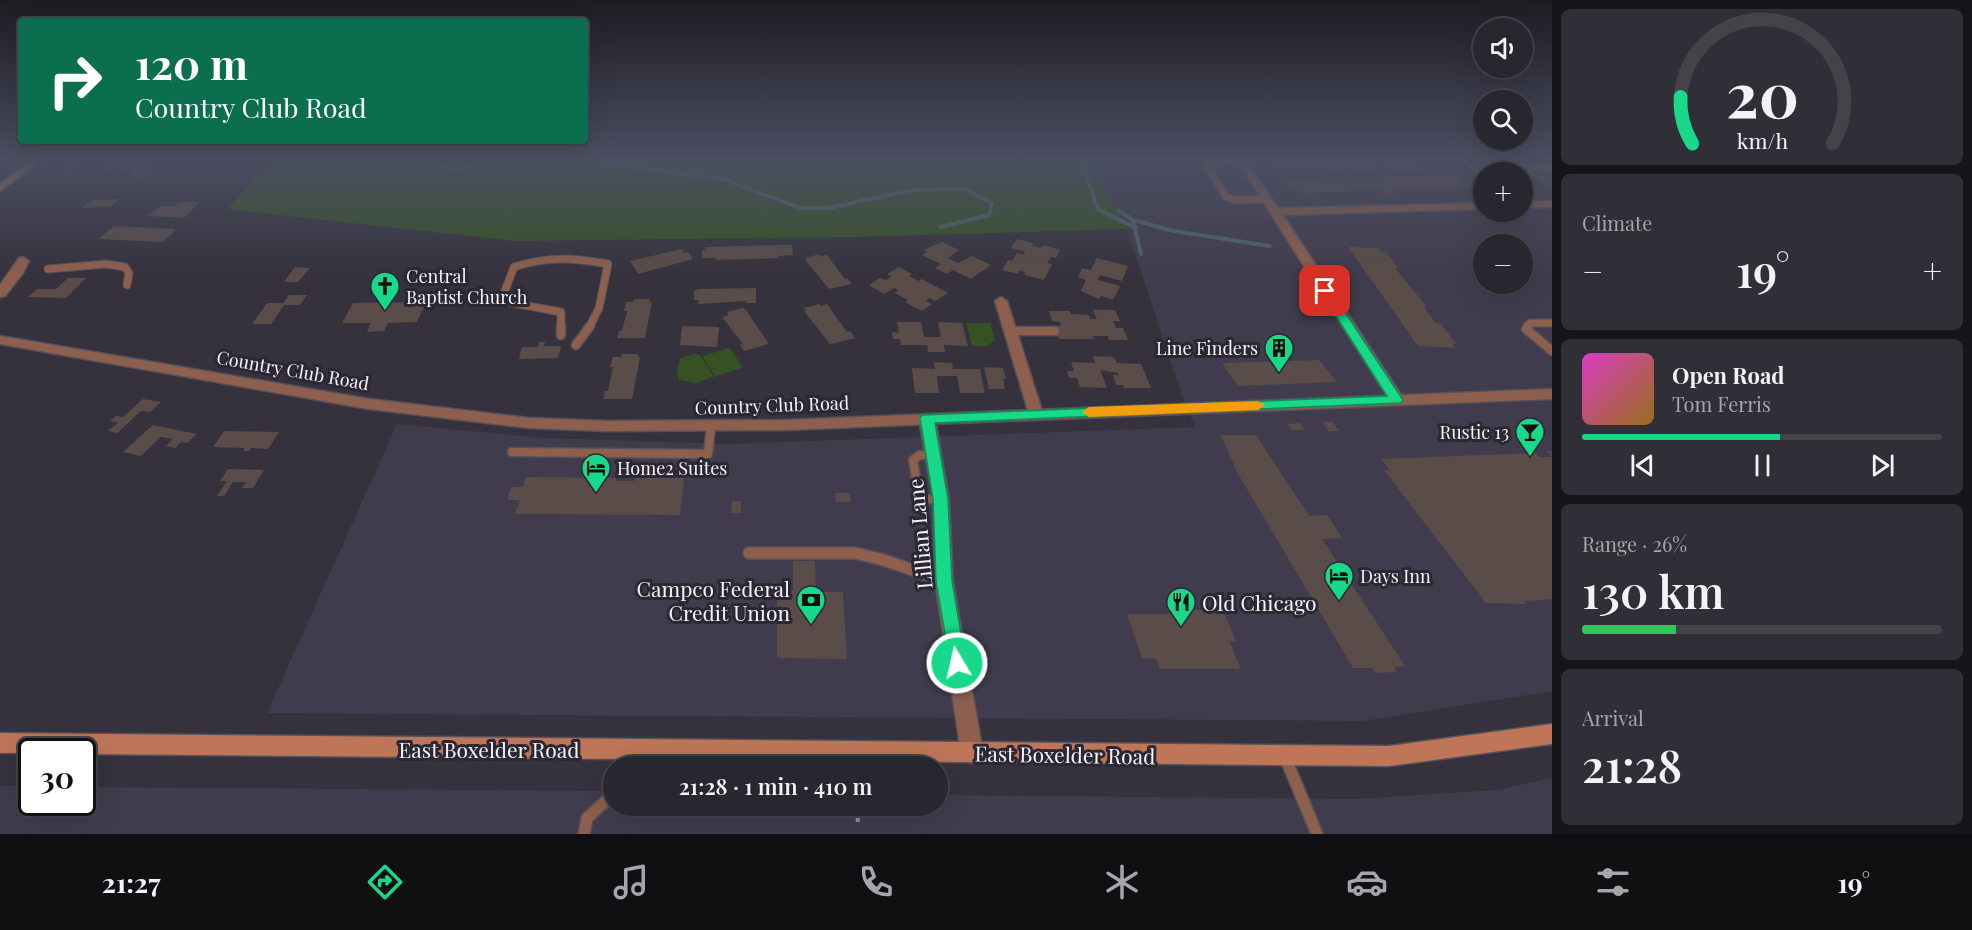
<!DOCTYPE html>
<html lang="en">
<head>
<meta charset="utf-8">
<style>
  :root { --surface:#28262e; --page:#302e36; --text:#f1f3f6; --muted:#a5a5aa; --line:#44434a; --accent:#17d989 }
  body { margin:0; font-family:"Playfair Display",serif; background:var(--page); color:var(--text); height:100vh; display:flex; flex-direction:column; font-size:22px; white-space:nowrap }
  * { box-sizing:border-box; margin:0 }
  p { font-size:20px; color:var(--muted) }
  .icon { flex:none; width:33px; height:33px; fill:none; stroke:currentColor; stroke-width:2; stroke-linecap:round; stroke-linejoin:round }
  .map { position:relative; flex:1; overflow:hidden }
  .drawer { display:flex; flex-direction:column; gap:9px; padding:9px; background:#161519; width:420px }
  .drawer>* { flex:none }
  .banner { position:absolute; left:18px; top:18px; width:570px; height:126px; border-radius:6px; box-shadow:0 6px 24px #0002,0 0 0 2px var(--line); background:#0b6e4f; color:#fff; overflow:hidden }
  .tools { position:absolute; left:1473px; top:18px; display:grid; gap:12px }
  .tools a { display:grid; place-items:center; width:60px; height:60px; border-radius:50%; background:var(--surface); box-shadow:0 6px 24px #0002,0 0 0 2px var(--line); font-size:30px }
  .speed { position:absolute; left:18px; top:738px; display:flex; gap:12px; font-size:30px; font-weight:700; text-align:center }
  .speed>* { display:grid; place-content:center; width:78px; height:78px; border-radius:50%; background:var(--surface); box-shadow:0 6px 24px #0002,0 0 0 2px var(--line); line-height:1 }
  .speed .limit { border:3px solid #111; border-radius:9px; background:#fff; color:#111 }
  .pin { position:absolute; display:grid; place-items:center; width:51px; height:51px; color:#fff; margin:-26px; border-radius:12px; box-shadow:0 3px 9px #0006 }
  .me { position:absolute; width:66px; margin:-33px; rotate:351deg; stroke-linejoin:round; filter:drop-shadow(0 0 4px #0008) }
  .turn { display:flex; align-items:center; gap:21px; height:126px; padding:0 18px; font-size:27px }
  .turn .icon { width:78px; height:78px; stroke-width:2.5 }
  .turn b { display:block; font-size:42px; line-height:51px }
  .big { font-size:45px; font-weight:600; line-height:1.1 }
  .drawer .widget { flex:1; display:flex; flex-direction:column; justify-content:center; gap:9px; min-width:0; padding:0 21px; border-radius:9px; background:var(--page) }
  .drawer .dial { align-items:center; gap:0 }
  .dial svg { height:156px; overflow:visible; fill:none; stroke:var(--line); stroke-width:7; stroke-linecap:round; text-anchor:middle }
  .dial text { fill:var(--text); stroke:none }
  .song { display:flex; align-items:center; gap:18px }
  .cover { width:72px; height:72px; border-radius:9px; background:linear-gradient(135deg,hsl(310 70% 55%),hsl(40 70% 35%)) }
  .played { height:6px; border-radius:3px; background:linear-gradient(90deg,var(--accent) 55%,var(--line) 55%) }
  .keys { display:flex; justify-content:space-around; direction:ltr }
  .heat { display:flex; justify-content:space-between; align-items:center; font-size:33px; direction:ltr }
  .charge { height:9px; border-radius:4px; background:linear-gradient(90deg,#34c759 26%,var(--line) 0) }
  .trip { position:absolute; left:603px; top:756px; width:345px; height:60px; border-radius:30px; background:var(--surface); box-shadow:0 6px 24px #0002,0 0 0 2px var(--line); font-weight:600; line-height:60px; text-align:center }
  .menu { display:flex; height:96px; justify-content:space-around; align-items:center; background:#100f12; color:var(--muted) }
  .menu .icon { width:42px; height:42px }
  .menu .on { color:var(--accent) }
  .menu b { font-size:27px; color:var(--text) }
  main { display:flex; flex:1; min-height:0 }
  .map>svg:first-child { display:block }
  .built { fill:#403c4d; fill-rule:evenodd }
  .green { fill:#365223 }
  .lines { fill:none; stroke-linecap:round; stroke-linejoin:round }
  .stream { stroke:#506468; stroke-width:4 }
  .building { fill:#5a4c48 }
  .service-far2-casing { stroke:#54515b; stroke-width:9 }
  .service-far1-casing { stroke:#54515b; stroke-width:11 }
  .service-casing { stroke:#54515b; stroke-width:14 }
  .minor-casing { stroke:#54515b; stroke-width:3 }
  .tertiary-casing { stroke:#54515b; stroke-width:3 }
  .secondary-casing { stroke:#54515b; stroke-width:3 }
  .path { stroke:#94929b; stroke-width:4; stroke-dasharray:6 4; stroke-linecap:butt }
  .service-far2 { stroke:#8d5f4c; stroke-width:7 }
  .service-far1 { stroke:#8d5f4c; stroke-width:8 }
  .service { stroke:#8d5f4c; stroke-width:11 }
  .minor { fill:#8d5f4c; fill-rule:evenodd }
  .tertiary { fill:#8d5f4c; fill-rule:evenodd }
  .secondary { fill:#be7558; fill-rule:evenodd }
  .route { fill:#17d989; stroke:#0f8d59; stroke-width:1.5 }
  .slow { fill:#f59e0b }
  .labels { text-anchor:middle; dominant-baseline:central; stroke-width:6; stroke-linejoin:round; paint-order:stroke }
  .poi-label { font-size:18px; fill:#f4f3fa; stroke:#2b2833; text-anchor:start }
  .street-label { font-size:18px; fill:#f4f3fa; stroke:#2b2833 }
  .near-street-label { font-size:21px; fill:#f4f3fa; stroke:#2b2833 }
  .near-poi-label { font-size:21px; fill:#f4f3fa; stroke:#2b2833; text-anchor:end }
</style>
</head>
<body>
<main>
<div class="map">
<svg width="1552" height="834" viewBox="0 0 1552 834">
  <rect width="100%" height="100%" fill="#35323d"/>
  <path class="built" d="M1089 158H1453L1466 167 1551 164 1543 158H1552V691L1363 721 267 713 397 424 545 438 728 444 1195 427 1182 396 1127 229ZM1484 172H1522V212H1484ZM1484 244H1522V284H1484Z
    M1552 778V834H0V786H31L32 802H82L83 787 613 791 614 806H938V795L1354 799 1497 790Z"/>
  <path class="green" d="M275 158H1089L1127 229 855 237 514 241 227 209Z
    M966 323H990L995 340 987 346H972Z
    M730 348 743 368 715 376 702 356Z
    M694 354 700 355 714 377 695 383 679 380 677 373 680 358Z"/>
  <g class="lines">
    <path class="stream" d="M438 158 440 164 452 170 465 169 476 158
      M565 158 723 179 800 208H829L912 190 965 189 992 203 989 215 941 227
      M1080 158 1098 209 1136 228
      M1119 211 1133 220
      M1141 254 1133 220 1174 231 1270 246"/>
  </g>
  <path class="building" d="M74 158H82L69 174 60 175Z
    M122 158H155L158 159 147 166 154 173 138 178 130 171H120L123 168 100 171 113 159Z
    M1315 158H1360L1366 162H1372L1369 159 1376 158H1426L1430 161 1416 162 1426 170 1388 171 1381 165H1370L1378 172 1337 170 1341 173 1280 175 1268 163 1319 162Z
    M1552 171V187H1546L1526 172Z
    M1456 175 1465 182H1460L1467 188 1389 190 1395 195H1385L1379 190 1300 193 1295 187 1289 188 1282 180Z
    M119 199 110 207 81 208 92 200Z
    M180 202H200L184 218 148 216 160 206H175Z
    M114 226 177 229 163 242 98 239Z
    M1017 239 1033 243 1032 246 1041 248 1043 245 1060 250 1056 258 1051 257 1047 263 1052 264 1044 280 1024 275 1025 272 1019 270 1018 274 1002 270 1008 260 1012 261 1017 253 1023 255 1025 251 1011 248Z
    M942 242 959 250 948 258 958 263 972 256 991 265 971 279 953 270 947 274 935 268 941 264 922 255 927 252 923 250Z
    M776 245H792L793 255 778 256 779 258 716 260V258H702V250H705V247Z
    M1348 247 1378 248 1381 252H1386L1398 268H1395L1427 307H1424L1435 322 1441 324 1456 344H1452L1455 348 1418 346Z
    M682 249 684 253 688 252 693 259 638 274 630 261Z
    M819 254 820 256 827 255 845 279 847 278 852 284 829 289 805 260H807L805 258Z
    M1097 258 1128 266 1122 281 1100 275 1098 280 1120 286 1113 300 1101 296 1099 299 1081 291 1086 280 1078 277 1082 268 1091 270Z
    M295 267 310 268 298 282H284Z
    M899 267 912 274 909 276 919 281 922 279 948 293 935 301 930 298 926 301 932 304 922 311 905 302 908 300 895 293 899 290 894 288 884 294 869 285 880 278 886 280 892 276 887 274Z
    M68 278H86L66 298 28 297 37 289H56Z
    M756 288V303H746V301L698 304 699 300H694V291L699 289Z
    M289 295H307L300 305H284L271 324H252L267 303H283Z
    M634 299H650L649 302H652L645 338H617L619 331H622L627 311H624L626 302H633Z
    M426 302 417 322 388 323 384 331 367 332 371 323H342L353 303Z
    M819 304 821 306 827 304 847 332 850 331 855 338 830 344 804 311 806 310 804 308Z
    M742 308 746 310 769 344 744 351 740 345 743 344 722 317 729 315 727 312Z
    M1093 310H1115L1120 321H1113L1116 328H1123L1128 340H1109L1108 336H1093L1094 339H1059L1054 326H1061L1060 322 1052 321 1049 311H1070L1071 314 1089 315 1090 319H1097Z
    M897 322H921L924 337H941L938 322 962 323 968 346 944 345 945 352H928L927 345H901L900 339H893L892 332 899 333Z
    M682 326 719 327 717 347 680 345Z
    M539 342H545L544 346H561L558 358 519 359 522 347H538Z
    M622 354H638V357H640L632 399H603L605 391H608L613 367H610L613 357H621Z
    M1093 356 1114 357 1117 363 1141 364 1151 388H1124L1123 385H1116L1113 375H1119L1118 373 1100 370 1107 388 1080 387 1077 378H1069L1067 371H1074L1071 362 1095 363Z
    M1319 360 1337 382 1238 386 1222 363Z
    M934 362 952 363 953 369H980L985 393H960L957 376H937L939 393H915L912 368 935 369Z
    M984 367 1003 368 1006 379H1003L1005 389H989Z
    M143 399 161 402 150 412 141 411 117 433 108 431 118 423 110 421 116 416 123 417Z
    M1323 422H1333L1339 431H1328Z
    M1300 423 1304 430H1292L1288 424Z
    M153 425 197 434 187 443 181 442 175 448 166 446 173 439 161 437 141 456 123 452Z
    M224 431 279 432 268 449 251 448 249 451H243L245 448 213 447Z
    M1221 435H1256L1309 516 1327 515 1342 538 1322 539 1405 666 1394 667 1397 672 1375 673 1373 668H1353L1237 472Z
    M1546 451H1552V599L1524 601 1526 604 1486 603 1384 470H1390L1381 459 1535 453 1539 457H1552Z
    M228 469 264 470 253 488H242L246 482H233L224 496H217L227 481H220Z
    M526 477 616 478V481H634L635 478H684L680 515 515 514 520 500H507L511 487H523Z
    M835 493H850L851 502H836Z
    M732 501H741V513H731Z
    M793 561H815L816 592H843L847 659 777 658V590H793Z
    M1172 610H1223L1236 641H1229L1241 669H1160L1156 659 1142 658 1127 614H1173Z"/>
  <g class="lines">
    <g class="service-far2-casing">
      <path id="service-far2" d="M1242 161 1211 160 1206 164 1226 197 1236 200 1266 199
        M1521 168 1550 166
        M48 269 106 264 125 267 129 273 127 285
        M561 328V312L501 301 514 267C547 256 574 258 608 264L599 308 589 328
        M1527 328 1530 323H1552"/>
    </g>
    <g class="service-far1-casing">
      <path id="service-far1" d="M561 326V335
        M1528 326 1526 329 1552 351
        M1010 331H1055
        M576 345 590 326
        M512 452 708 454 711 426
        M933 455H920L913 460 918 492 922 499H941"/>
    </g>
    <g class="service-casing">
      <path id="service" d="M749 553H855L884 560 944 581
        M1285 757 1317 834
        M584 834 587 818 607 800H614"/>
    </g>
    <g class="minor-casing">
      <path id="minor" d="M1235 158H1245L1278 208 1484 203V209L1283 215 1402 396 1404 400 1402 404H1392Z
        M1458 158H1469L1489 172 1480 175Z
        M1552 201V207L1522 208V202Z
        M23 257 29 261 23 273 5 296 0 297V285L19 258Z
        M1001 297 1007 301 1043 414 1041 418 1036 419 1029 414 995 301Z
        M927 414 935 419 949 499 953 581 983 753 979 760 972 763 965 760 961 753 935 581 933 499 919 419Z"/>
    </g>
    <g class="tertiary-casing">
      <path id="tertiary" d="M0 336 369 399 529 418 607 421 785 420 1552 389V399L785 430 607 431 529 428 369 409 0 344Z"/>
    </g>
    <g class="secondary-casing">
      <path id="secondary" d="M35 158H46L0 191V183Z
        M1552 724V744L1389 766 82 754V752L0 753V733L1389 746Z"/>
    </g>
    <path class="path" d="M857 806 858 823"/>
    <use href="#service-far2" class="service-far2"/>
    <use href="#service-far1" class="service-far1"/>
    <use href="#service" class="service"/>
    <use href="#minor" class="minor"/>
    <use href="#tertiary" class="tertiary"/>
    <use href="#secondary" class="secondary"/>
  </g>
  <linearGradient id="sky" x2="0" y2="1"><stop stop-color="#1d1c22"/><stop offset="0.58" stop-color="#4b4f62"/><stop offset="1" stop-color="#4b4f62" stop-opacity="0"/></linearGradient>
  <rect width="1552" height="274" fill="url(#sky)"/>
  <path class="route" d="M1325 287 1329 288 1401 397 1403 400 1401 403 935 423 948 499 952 581 966 663 964 669 957 671 951 669 936 581 933 499 920 418 922 415 1387 396 1320 291Z"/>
  <path class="slow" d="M1258 401 1265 405 1258 410 1089 417 1082 412 1089 407Z"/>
  <defs>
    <g id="church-pin" transform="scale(1.5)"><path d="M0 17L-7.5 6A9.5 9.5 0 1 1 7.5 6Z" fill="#17d989" stroke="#2b2833"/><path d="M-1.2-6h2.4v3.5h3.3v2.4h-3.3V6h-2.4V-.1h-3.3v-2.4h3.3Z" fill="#111"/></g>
    <g id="building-pin" transform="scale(1.5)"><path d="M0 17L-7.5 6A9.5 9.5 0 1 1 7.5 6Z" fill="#17d989" stroke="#2b2833"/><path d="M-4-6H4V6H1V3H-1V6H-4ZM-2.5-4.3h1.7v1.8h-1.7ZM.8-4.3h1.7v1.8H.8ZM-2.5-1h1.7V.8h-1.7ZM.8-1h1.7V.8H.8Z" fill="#111"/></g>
    <g id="bar-pin" transform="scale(1.5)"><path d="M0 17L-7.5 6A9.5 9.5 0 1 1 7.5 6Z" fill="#17d989" stroke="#2b2833"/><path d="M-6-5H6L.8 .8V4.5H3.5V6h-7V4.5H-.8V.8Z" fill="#111"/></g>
    <g id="hotel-pin" transform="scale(1.5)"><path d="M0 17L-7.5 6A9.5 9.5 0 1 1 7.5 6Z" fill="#17d989" stroke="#2b2833"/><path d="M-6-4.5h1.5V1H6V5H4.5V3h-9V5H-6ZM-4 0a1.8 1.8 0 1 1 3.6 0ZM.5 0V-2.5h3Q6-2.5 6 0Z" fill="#111"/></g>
    <g id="bank-pin" transform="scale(1.5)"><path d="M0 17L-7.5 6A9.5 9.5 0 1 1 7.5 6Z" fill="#17d989" stroke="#2b2833"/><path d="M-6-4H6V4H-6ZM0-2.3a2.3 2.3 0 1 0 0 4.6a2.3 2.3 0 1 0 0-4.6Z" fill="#111"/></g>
    <g id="restaurant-pin" transform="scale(1.5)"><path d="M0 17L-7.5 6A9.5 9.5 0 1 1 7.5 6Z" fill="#17d989" stroke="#2b2833"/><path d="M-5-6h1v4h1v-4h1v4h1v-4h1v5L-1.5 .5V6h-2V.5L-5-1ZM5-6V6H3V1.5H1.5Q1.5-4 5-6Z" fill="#111"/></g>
  </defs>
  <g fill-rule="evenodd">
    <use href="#church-pin" x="385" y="286"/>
    <use href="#building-pin" x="1279" y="348"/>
    <use href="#bar-pin" x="1530" y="432"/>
    <use href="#hotel-pin" x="596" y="468"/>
    <use href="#hotel-pin" x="1339" y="576"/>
    <use href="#bank-pin" x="811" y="600"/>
    <use href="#restaurant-pin" x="1181" y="602"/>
  </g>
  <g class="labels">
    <g class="poi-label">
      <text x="406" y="276">Central<tspan x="406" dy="21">Baptist Church</tspan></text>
      <text x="1258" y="348" text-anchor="end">Line Finders</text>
      <text x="1509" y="432" text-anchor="end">Rustic 13</text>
      <text x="617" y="468">Home2 Suites</text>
      <text x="1360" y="576">Days Inn</text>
    </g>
    <g class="street-label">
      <text transform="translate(293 370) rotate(10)">Country Club Road</text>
      <text transform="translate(772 405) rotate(-2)">Country Club Road</text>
    </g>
    <g class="near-street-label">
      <text transform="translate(919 534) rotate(-95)">Lillian Lane</text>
      <text x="489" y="749">East Boxelder Road</text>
      <text transform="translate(1065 754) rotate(1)">East Boxelder Road</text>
    </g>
    <g class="near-poi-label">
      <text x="790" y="588">Campco Federal<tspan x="790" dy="24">Credit Union</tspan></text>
      <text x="1202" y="602" text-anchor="start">Old Chicago</text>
    </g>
  </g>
</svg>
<div class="tools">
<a><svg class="icon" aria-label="sound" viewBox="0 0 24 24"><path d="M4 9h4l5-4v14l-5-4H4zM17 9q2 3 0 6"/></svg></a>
<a><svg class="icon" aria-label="search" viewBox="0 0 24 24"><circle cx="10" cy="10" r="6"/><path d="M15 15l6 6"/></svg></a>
<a>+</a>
<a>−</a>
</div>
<div class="speed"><div class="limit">30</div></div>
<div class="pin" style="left:1325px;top:291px;background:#d93025"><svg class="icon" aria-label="arrive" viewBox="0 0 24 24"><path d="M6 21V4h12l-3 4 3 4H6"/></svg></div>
<svg class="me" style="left:957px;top:663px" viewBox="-20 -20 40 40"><circle r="17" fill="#17d989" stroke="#fff" stroke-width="3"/><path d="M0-11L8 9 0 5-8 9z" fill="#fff"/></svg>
<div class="trip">21:28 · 1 min · 410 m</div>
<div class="banner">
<div class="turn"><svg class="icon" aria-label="right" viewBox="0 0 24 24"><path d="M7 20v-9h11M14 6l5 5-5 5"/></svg><div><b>120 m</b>Country Club Road</div></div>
</div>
</div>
<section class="drawer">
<div class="widget dial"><svg viewBox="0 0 100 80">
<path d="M14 69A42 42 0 1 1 86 69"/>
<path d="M14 69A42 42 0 0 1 8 45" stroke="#17d989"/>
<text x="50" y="56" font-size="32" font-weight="700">20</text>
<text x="50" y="72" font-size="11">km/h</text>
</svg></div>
<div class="widget"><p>Climate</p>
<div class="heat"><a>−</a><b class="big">19°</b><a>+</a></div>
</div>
<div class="widget">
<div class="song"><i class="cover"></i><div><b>Open Road</b><p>Tom Ferris</p></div></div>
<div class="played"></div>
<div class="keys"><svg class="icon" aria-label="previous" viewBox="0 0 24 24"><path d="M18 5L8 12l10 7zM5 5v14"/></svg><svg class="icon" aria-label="pause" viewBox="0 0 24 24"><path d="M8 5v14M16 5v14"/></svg><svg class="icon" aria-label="next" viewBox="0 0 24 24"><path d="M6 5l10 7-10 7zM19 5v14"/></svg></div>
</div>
<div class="widget"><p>Range · 26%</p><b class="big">130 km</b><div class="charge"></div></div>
<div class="widget"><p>Arrival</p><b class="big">21:28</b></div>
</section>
</main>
<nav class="menu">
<b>21:27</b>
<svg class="icon on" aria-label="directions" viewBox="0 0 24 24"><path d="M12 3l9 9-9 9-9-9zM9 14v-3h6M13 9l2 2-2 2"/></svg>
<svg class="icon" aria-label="music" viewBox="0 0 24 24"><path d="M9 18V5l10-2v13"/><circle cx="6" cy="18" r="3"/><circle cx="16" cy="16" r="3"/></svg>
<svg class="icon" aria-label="phone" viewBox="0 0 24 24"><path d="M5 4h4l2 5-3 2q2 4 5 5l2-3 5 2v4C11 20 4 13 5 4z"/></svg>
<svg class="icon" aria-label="climate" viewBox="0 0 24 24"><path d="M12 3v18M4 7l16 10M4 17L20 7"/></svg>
<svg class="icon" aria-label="car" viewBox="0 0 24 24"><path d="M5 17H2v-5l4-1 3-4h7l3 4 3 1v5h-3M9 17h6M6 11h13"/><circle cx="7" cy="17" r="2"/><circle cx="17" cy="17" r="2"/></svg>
<svg class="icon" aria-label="filters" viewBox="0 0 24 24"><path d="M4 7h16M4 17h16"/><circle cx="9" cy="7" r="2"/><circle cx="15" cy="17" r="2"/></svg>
<b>19°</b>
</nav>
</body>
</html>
